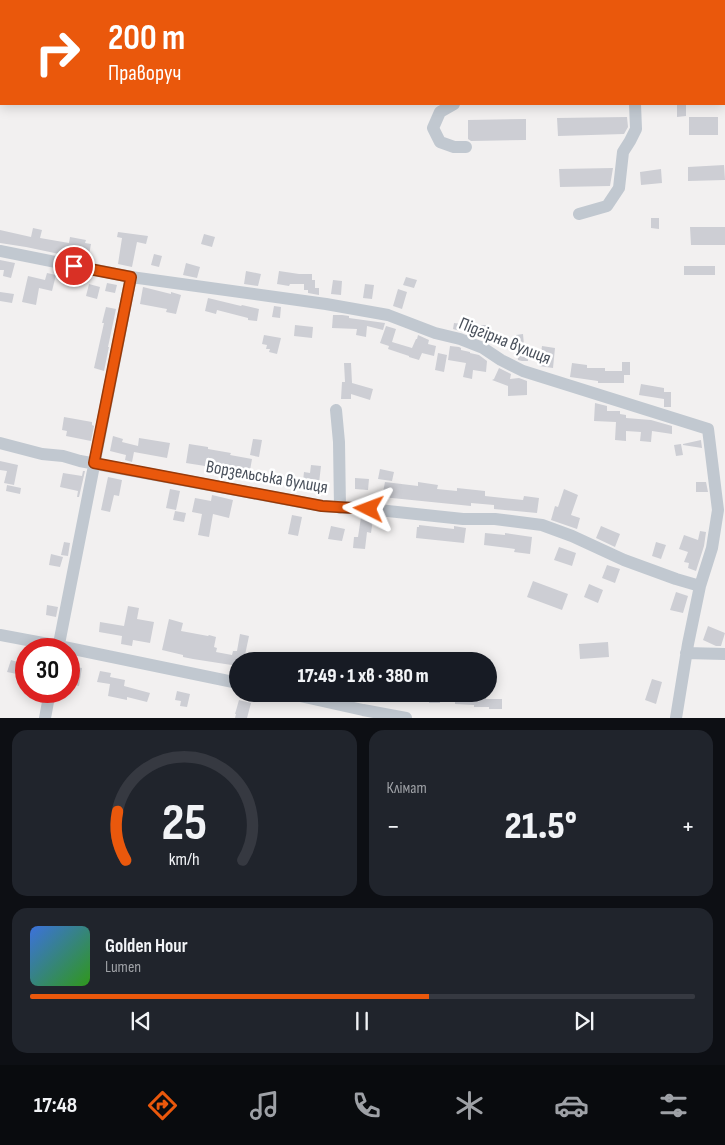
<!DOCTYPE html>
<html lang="uk">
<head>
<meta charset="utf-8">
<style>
  :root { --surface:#171b24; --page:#20242c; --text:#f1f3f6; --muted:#9ea1a6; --line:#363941; --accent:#ea580c }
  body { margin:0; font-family:"Sofia Sans Condensed",sans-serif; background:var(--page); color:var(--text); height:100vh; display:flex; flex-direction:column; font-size:19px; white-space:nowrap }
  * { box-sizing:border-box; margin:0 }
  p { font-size:16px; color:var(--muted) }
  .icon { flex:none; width:28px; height:28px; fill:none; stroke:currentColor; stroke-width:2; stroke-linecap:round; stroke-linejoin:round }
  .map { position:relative; height:718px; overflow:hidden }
  .panel { display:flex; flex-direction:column; gap:12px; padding:12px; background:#0d0f14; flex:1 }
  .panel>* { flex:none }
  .guide { position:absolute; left:0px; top:0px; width:725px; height:105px; box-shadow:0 2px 12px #0003; background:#ea580c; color:#fff; overflow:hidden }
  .speed { position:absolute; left:15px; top:638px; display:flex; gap:10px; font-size:25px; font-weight:700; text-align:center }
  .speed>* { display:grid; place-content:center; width:65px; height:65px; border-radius:50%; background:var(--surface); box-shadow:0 2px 12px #0003; line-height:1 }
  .speed .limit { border:8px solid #d22; background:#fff; color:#111 }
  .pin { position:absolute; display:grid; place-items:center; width:42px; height:42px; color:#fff; margin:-21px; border:2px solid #fff; border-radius:50%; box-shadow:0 1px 5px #0007 }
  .me { position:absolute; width:55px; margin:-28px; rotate:273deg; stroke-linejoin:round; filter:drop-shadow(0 0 4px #0008) }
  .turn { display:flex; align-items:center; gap:18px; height:105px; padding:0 25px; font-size:22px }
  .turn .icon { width:65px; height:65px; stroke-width:2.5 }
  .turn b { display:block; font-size:35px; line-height:42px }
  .big { font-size:38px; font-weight:800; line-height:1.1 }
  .panel .tile { flex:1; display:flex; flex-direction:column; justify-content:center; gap:8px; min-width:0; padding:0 18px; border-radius:15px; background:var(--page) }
  .panel .dial { align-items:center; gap:0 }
  .dial svg { height:130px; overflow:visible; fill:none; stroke:var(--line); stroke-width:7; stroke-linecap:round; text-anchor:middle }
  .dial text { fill:var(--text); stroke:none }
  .song { display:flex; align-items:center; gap:15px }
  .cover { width:60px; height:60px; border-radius:8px; background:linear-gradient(135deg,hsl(220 70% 55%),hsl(110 70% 35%)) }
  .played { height:5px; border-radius:2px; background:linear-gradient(90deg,var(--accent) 60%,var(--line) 60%) }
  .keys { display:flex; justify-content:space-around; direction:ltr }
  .heat { display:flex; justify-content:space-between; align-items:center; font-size:28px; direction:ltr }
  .panel .tiles { flex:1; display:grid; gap:12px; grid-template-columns:1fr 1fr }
  .tile:last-child { grid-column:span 2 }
  .trip { position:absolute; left:229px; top:652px; width:268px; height:50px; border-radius:25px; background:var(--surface); box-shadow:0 2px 12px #0003; font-weight:800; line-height:50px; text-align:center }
  .dock { display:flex; height:80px; justify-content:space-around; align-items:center; background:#090b0e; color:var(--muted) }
  .dock .icon { width:35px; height:35px }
  .dock .selected { color:var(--accent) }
  .dock b { font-size:22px; color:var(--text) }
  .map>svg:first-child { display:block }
  .building { fill:#cdced4 }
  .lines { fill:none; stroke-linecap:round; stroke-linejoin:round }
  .minor { stroke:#c1c8d0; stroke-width:12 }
  .route-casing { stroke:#983908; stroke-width:12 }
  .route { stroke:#ea580c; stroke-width:9 }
  .labels { text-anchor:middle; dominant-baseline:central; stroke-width:5; stroke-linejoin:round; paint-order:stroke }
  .street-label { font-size:18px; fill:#49505b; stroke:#fff }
</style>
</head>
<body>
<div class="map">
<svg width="725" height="718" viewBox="0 0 725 718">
  <rect width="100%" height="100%" fill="#f2f0f0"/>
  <path class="building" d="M677 104H686V116L677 117Z
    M627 117 628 127 624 134 558 136 557 118Z
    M689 117H718V135H689Z
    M526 119V140L471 141 468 139V120Z
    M724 165 725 180 688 181V167Z
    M613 168 610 186 560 187 559 169Z
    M661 169 662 183 641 185 640 172Z
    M651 218H659V229L651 228Z
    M690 227H725V245H691Z
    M33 228 42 230 40 238 69 243 70 237 86 240 85 243 91 244 88 260 26 247 0 243V230L31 237Z
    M118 232 148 236 146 244 137 242 132 267 118 264 122 238 117 237Z
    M204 234 215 237 212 247 201 244Z
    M154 254 162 256 159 267 151 265Z
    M0 260 15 263 11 278 3 276 4 270H0Z
    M186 263 200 267 197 278 183 275Z
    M684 266H715V275H684Z
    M246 271 261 274 258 286 244 284Z
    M279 271 299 274H312V280H315V288H319V295L308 293V290H304V284H290L289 286 277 284Z
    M47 273 56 275 52 291 39 288 36 305 22 302 28 276 45 280Z
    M406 277 417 280 414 288 403 285Z
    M333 280 342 281 341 295 331 294Z
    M107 283 117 285 115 293 105 291Z
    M89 284 100 287 97 299 86 296Z
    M365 284 374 285 372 299 363 298Z
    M143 287 171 294V292L181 295 176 314 166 312 167 309 140 304Z
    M398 289 407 292 402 309 393 306Z
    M0 292 14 294 12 303 0 301Z
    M208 298 241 306 242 305 259 309 257 321 248 320V318L217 310 216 314 205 311Z
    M274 306 281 307 280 318 272 317Z
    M106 307 116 309 108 347H109L104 371 94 368 104 323H102Z
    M333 315H342L349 316V318L385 323 383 330 367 326 366 337 356 335 357 329 332 328Z
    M454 323 462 324 460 331 453 329Z
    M295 325 313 327 312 338 294 336Z
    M481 325H488L487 337H480Z
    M386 326 396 329 392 342 412 348 416 339H417L418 335 429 340 428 344 436 346 434 356 422 353 419 360 409 357V356L388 349 389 346 380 343Z
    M523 334 524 345H516V335Z
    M264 335 281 338 277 354 269 352 270 349H266L267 345 262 344Z
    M450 346 459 347 461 348V350L470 352V353L479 355 487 361 486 372 473 370 472 379 463 377 466 363 448 360Z
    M542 346 555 348 553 368 539 366Z
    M527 347 528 361H522L518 360 517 348Z
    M438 353 447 355 444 372 435 370Z
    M622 362H630V375H624V383H598V381L570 377 572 363 587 365V368H605V371H622Z
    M344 363H351L352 383 373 389 370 400 351 394V399H341L342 382H345Z
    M499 368 511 374 510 379 519 378 527 381V395L508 396V386L492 380 494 379Z
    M641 384 664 388V392H671V407H664V399L639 395Z
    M595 403 607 406V411H620V414L626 415V418L651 420 672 426V434L652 431 651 442 640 441 641 432 626 431V441L615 440 616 422 594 421Z
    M64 417 92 422V425L94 426 91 441 66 436 67 431 62 430Z
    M113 436 123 439 122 442 138 446 139 438 170 443 167 458 134 452 132 462 125 460 126 455 110 451Z
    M253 439 262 440 259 457 250 455Z
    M701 440 702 448 683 445V444Z
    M189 444 208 447V449L231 453 230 455 252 459 249 476 238 474V471L206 464 205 466 186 463Z
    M681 444 683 455 676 456 674 445Z
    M0 461 18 465 14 485 4 483 7 471 0 470Z
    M311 465 321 466 319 483 303 481 304 472 310 473Z
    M380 469 394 472 392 481 378 479Z
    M83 471H85L79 497H77L78 491 60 487 63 473 82 476Z
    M108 477 122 480 119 496 114 495 110 512 101 510Z
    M355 478 369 479 368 490 355 489Z
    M385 482 418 486V482L438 485 437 489 457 491V488L485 491V496L523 500 524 496 539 498 537 513 494 509V505L471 503V506L382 497Z
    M696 482H706L708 492H696Z
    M7 485 21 488 20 494 6 491Z
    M170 489 180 491 176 510 166 508Z
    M564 489 578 495 571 515 580 518 577 529 551 520 555 506 558 507Z
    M212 495 233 500 229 518 213 514 209 537 198 535 202 514 192 512 195 498 211 501Z
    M175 511 186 513 184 522 173 520Z
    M292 515 302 517 298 536 288 534Z
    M361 517 373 519 371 533 367 532 365 549 353 548 354 537H358Z
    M419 525 454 529V526L466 528 464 543 416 538 417 527H419Z
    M331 526 345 529 342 541 328 539Z
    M601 526 620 534 615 547 596 538Z
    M700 531 706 532 704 546 696 571 688 568 689 563 684 562 688 552 679 549 684 535 698 540Z
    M485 533 505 535V533L532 537 530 554 514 552 515 549 484 545Z
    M64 542 70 543 68 556 61 555Z
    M656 542 666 545 661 559 652 556Z
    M559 547 576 553 572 566 554 560Z
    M51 554 63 557 60 567 49 565Z
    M607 565 620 569 615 583 602 578Z
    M533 581 568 594 562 610 527 597Z
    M589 584 603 590 598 603 584 597Z
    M676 592 688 596 683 613 670 610Z
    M47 605 58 607 56 617 46 615Z
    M128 606 139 608 137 619 154 622 150 643 133 640 132 646 121 644 122 636 99 632 100 622 124 626Z
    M169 619 183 623 181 631 208 636 209 635 216 637 214 647 217 648 216 652 232 655 233 651H237L240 634 249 636 245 655 261 657V661H238V666L193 659 183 657V655L162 650Z
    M708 626 725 633 721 646H716L703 640Z
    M608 642 609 657 580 659 579 644Z
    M272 653 296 658V661H270Z
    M11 660 21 663 17 674 7 672Z
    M70 666 82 668 79 686 69 684Z
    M100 671 111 673 110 677 125 680 124 686 150 693 147 702 127 697V700L108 696 110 684 97 682Z
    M652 679 662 682 656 704 645 700Z
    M177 691 190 694 187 707 180 706 181 701 175 700Z
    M429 694H440V703H429Z
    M455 694H484V695H486V699H502V709H489V707H474V705L455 704Z
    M239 700 251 703 247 718H235L236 714H235Z"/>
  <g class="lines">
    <path class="minor" d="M514 1 515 0
      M634 1V0
      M454 104 440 112 433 128 440 142 454 147H466
      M579 214 607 206 619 188 623 152 630 141 636 129 635 104
      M0 251 131 277 326 304 388 315 435 333 460 339 483 348 501 360 523 371 708 429 718 510 712 548 700 586 688 644 676 718
      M336 410 339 442 340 508
      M0 443 42 454 63 456 80 461 322 506 369 509 463 519H495L542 525 572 536 624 560 676 579 700 586
      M0 635 59 646 238 683
      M58 649 131 277
      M686 653 725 654
      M291 694 363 710 406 718
      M45 718 50 691"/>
  </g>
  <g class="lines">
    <g class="route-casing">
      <path id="route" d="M74 266 131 277 94 463 322 506 369 509"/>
    </g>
    <use href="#route" class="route"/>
  </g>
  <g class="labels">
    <g class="street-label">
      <text transform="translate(505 341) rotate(22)">Підгірна вулиця</text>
      <text transform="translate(267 477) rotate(10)">Ворзельська вулиця</text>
    </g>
  </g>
</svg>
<div class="speed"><div class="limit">30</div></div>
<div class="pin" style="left:74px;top:266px;background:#d93025"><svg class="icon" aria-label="arrive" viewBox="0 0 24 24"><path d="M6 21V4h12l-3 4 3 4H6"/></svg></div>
<svg class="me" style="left:369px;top:509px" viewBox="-20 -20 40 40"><path d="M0-17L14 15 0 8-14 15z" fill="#ea580c" stroke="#fff" stroke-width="4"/></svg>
<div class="trip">17:49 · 1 хв · 380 m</div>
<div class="guide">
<div class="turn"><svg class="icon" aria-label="right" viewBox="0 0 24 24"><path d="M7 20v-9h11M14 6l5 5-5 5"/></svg><div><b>200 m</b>Праворуч</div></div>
</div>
</div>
<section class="panel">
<div class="tiles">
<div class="tile dial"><svg viewBox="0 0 100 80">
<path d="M14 69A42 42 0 1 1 86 69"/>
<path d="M14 69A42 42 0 0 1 9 39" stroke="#ea580c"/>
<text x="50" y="56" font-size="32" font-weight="700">25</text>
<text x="50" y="72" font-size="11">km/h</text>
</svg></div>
<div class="tile"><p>Клімат</p>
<div class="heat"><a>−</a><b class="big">21.5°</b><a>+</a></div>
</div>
<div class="tile">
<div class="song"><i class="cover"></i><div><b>Golden Hour</b><p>Lumen</p></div></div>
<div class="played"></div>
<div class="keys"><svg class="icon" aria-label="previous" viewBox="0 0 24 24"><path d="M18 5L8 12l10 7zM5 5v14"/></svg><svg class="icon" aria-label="pause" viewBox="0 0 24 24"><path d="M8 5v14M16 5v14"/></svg><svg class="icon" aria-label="next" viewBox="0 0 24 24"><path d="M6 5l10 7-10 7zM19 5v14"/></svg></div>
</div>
</div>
</section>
<nav class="dock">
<b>17:48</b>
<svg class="icon selected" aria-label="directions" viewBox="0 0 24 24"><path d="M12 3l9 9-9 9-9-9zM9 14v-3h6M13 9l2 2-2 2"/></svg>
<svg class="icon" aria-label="music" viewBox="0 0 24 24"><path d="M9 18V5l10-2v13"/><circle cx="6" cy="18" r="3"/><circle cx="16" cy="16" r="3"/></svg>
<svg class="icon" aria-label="phone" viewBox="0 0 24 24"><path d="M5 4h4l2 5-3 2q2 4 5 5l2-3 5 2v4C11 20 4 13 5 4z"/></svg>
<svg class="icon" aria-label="climate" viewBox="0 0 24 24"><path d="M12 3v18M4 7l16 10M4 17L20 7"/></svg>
<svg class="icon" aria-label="car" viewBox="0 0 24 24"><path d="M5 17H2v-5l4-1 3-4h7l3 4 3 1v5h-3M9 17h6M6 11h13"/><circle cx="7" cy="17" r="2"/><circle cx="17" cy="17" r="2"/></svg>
<svg class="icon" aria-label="filters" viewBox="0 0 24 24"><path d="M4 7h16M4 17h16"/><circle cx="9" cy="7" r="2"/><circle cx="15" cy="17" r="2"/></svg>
</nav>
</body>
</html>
